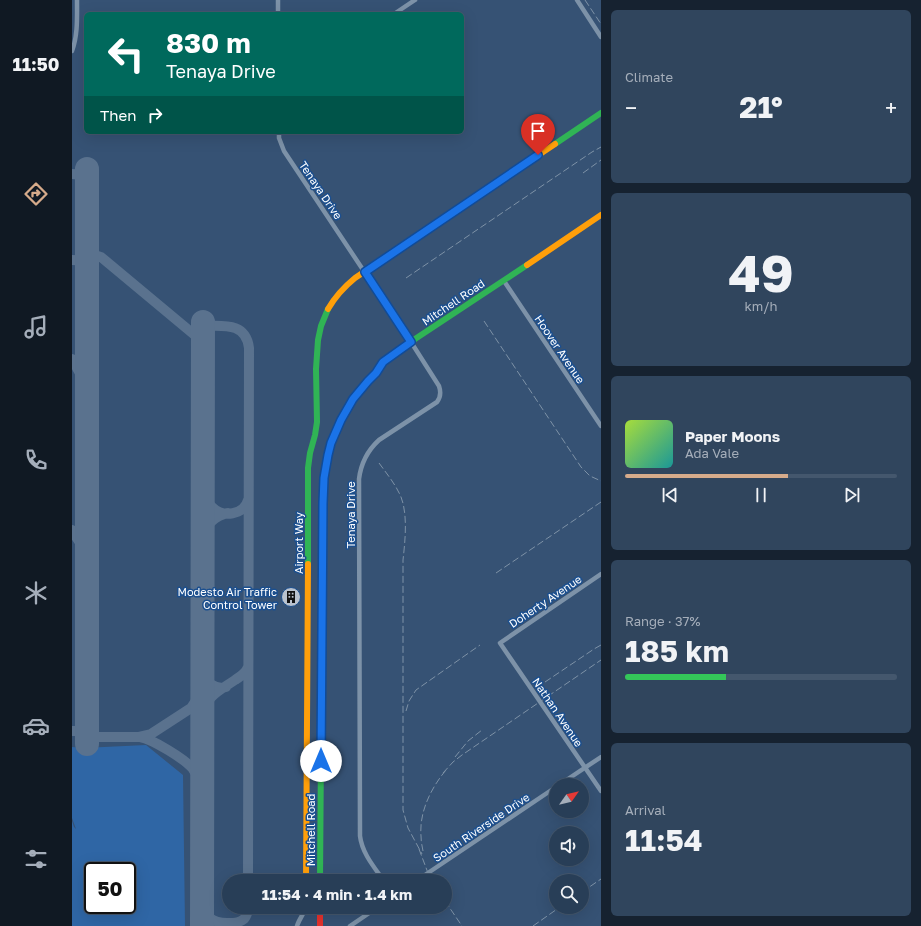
<!DOCTYPE html>
<html lang="en">
<head>
<meta charset="utf-8">
<style>
  :root { --surface:#283e57; --page:#30455d; --text:#f1f3f6; --muted:#a5aeba; --line:#44576d; --accent:#d6ab8b }
  body { margin:0; font-family:"Golos Text",sans-serif; background:var(--page); color:var(--text); height:100vh; display:flex; flex-direction:column; font-size:15px; white-space:nowrap }
  * { box-sizing:border-box; margin:0 }
  p { font-size:13px; color:var(--muted) }
  .icon { flex:none; width:22px; height:22px; fill:none; stroke:currentColor; stroke-width:2; stroke-linecap:round; stroke-linejoin:round }
  .map { position:relative; flex:1; overflow:hidden }
  .drawer { display:flex; flex-direction:column; gap:10px; padding:10px; background:#162230; width:320px }
  .drawer>* { flex:none }
  .guide { position:absolute; left:12px; top:12px; width:380px; height:122px; border-radius:6px; box-shadow:0 4px 16px #0002,0 0 0 1px var(--line); background:#00695c; color:#fff; overflow:hidden }
  .needle { width:26px; rotate:56deg }
  .buttons { position:absolute; left:477px; top:778px; display:grid; gap:8px }
  .buttons a { display:grid; place-items:center; width:40px; height:40px; border-radius:50%; background:var(--surface); box-shadow:0 4px 16px #0002,0 0 0 1px var(--line); font-size:20px }
  .speed { position:absolute; left:12px; top:862px; display:flex; gap:8px; font-size:20px; font-weight:700; text-align:center }
  .speed>* { display:grid; place-content:center; width:52px; height:52px; border-radius:50%; background:var(--surface); box-shadow:0 4px 16px #0002,0 0 0 1px var(--line); line-height:1 }
  .speed .limit { border:2px solid #111; border-radius:6px; background:#fff; color:#111 }
  .pin { position:absolute; display:grid; place-items:center; width:34px; height:34px; color:#fff; margin:-41px -17px; border-radius:50% 50% 50% 0; rotate:-45deg; box-shadow:0 0 4px #0007 }
  .pin .icon { rotate:45deg }
  .me { position:absolute; width:44px; margin:-22px; rotate:0deg; stroke-linejoin:round; filter:drop-shadow(0 0 3px #0008) }
  .turn { display:flex; align-items:center; gap:14px; height:84px; padding:0 16px; font-size:18px }
  .turn .icon { width:52px; height:52px; stroke-width:2.5 }
  .turn b { display:block; font-size:28px; line-height:34px }
  .then { display:flex; align-items:center; height:38px; padding:0 16px; background:#0003; gap:8px; font-size:15px }
  .big { font-size:30px; font-weight:700; line-height:1.1 }
  .drawer .card { flex:1; display:flex; flex-direction:column; justify-content:center; gap:6px; min-width:0; padding:0 14px; border-radius:6px; background:var(--page) }
  .drawer .dial { align-items:center; gap:0 }
  .dial b { font-size:52px; line-height:1 }
  .song { display:flex; align-items:center; gap:12px }
  .cover { width:48px; height:48px; border-radius:6px; background:linear-gradient(135deg,hsl(80 70% 55%),hsl(180 70% 35%)) }
  .played { height:4px; border-radius:2px; background:linear-gradient(90deg,var(--accent) 60%,var(--line) 60%) }
  .keys { display:flex; justify-content:space-around; direction:ltr }
  .heat { display:flex; justify-content:space-between; align-items:center; font-size:22px; direction:ltr }
  .charge { height:6px; border-radius:3px; background:linear-gradient(90deg,#34c759 37%,var(--line) 0) }
  .trip { position:absolute; left:150px; top:874px; width:230px; height:40px; border-radius:20px; background:var(--surface); box-shadow:0 4px 16px #0002,0 0 0 1px var(--line); font-weight:700; line-height:40px; text-align:center }
  main { display:flex; flex:1; min-height:0 }
  .menu { display:flex; flex-direction:column; width:72px; justify-content:space-around; align-items:center; background:#101923; color:var(--muted) }
  .menu .icon { width:28px; height:28px }
  .menu .selected { color:var(--accent) }
  .menu b { font-size:18px; color:var(--text) }
  .map>svg:first-child { display:block }
  .green { fill:#2f66a5; fill-rule:evenodd }
  .lines { fill:none; stroke-linecap:round; stroke-linejoin:round }
  .taxiway { stroke:#5a728e; stroke-width:10 }
  .runway { stroke:#5a728e; stroke-width:24 }
  .street { stroke:#7d92a8; stroke-width:4.5 }
  .fast { stroke:#30b455; stroke-width:6 }
  .slow { stroke:#ff9f0a; stroke-width:6 }
  .jam { stroke:#e5322d; stroke-width:6 }
  .rail { stroke:#7e92a7; stroke-width:1; stroke-dasharray:7 3; stroke-linecap:butt }
  .route-casing { stroke:#114b97; stroke-width:10 }
  .route { stroke:#1a73e8; stroke-width:7 }
  .labels { text-anchor:middle; dominant-baseline:central; stroke-width:3; stroke-linejoin:round; paint-order:stroke }
  .street-label { font-size:11px; fill:#fff; stroke:#1b4f8f }
  .poi-label { font-size:11px; fill:#fff; stroke:#1b4f8f; text-anchor:end }
</style>
</head>
<body>
<main>
<nav class="menu">
<b>11:50</b>
<svg class="icon selected" aria-label="directions" viewBox="0 0 24 24"><path d="M12 3l9 9-9 9-9-9zM9 14v-3h6M13 9l2 2-2 2"/></svg>
<svg class="icon" aria-label="music" viewBox="0 0 24 24"><path d="M9 18V5l10-2v13"/><circle cx="6" cy="18" r="3"/><circle cx="16" cy="16" r="3"/></svg>
<svg class="icon" aria-label="phone" viewBox="0 0 24 24"><path d="M5 4h4l2 5-3 2q2 4 5 5l2-3 5 2v4C11 20 4 13 5 4z"/></svg>
<svg class="icon" aria-label="climate" viewBox="0 0 24 24"><path d="M12 3v18M4 7l16 10M4 17L20 7"/></svg>
<svg class="icon" aria-label="car" viewBox="0 0 24 24"><path d="M5 17H2v-5l4-1 3-4h7l3 4 3 1v5h-3M9 17h6M6 11h13"/><circle cx="7" cy="17" r="2"/><circle cx="17" cy="17" r="2"/></svg>
<svg class="icon" aria-label="filters" viewBox="0 0 24 24"><path d="M4 7h16M4 17h16"/><circle cx="9" cy="7" r="2"/><circle cx="15" cy="17" r="2"/></svg>
</nav>
<div class="map">
<svg width="529" height="926" viewBox="0 0 529 926">
  <rect width="100%" height="100%" fill="#365274"/>
  <path class="green" d="M74 745 111 775 113 926H0V821L2 827 4 829 0 818V747L11 748ZM21 871H55V905H21Z"/>
  <g class="lines">
    <path class="taxiway" d="M0 174C9 174 14 177 15 186
      M0 260C7 260 12 260 15 267
      M15 267C16 259 20 253 29 257L131 342
      M131 326C151 326 174 322 177 348L176 881
      M0 359 13 382 15 390
      M131 491C133 497 135 503 140 507 151 518 172 515 176 500
      M0 530C7 535 14 532 15 523
      M0 531 13 550 15 559
      M131 537C133 524 144 516 156 513
      M131 671C133 682 143 690 154 687
      M131 717C133 696 147 691 163 680 169 676 174 673 176 667
      M0 731H15
      M15 737H66L79 734 119 708 127 696 131 683
      M68 737C80 739 113 759 121 769 126 776 129 783 130 792
      M130 905C132 910 134 915 138 918 145 924 165 925 172 919 174 917 175 914 176 911"/>
    <path class="runway" d="M15 744V169
      M130 926 131 322"/>
    <path class="street" d="M206 0V14
      M505 0 529 37
      M322 14 343 0
      M0 51C6 35 5 17 5 0
      M207 132V138L212 151 339 342 367 386C369 392 369 397 365 402L307 440C295 451 289 463 287 479L288 836C290 853 302 867 312 881
      M432 281 529 426
      M529 574 428 643 529 791
      M487 785 529 757
      M344 881 484 787
      M225 926C227 919 232 914 234 907
      M278 926 306 907"/>
    <path class="fast" d="M483 144 529 113
      M306 370 311 362 343 339 455 265
      M236 564V468L238 453 243 435 245 422 244 369 246 340 249 326 256 309
      M248 881 251 492 252 483"/>
    <path class="slow" d="M455 265 529 215
      M256 309C263 297 272 287 283 278L483 144
      M234 881 236 564"/>
    <path class="jam" d="M252 483 256 455 259 443 264 431 281 399 295 381 304 373 306 370
      M248 907V926"/>
    <path class="rail" d="M513 0 529 24
      M511 173 529 160
      M334 278 520 152 529 147
      M412 321 509 467 518 476 529 481
      M307 463C315 474 324 485 329 497 336 515 333 542 331 560V810L336 828 350 854
      M424 573 529 502
      M473 682 522 649 529 645
      M334 711 337 701 344 690 408 645
      M383 757 396 741 410 730
      M371 773 381 762 390 755 529 660
      M347 849 356 873 360 881
      M351 851C350 846 349 841 349 836 347 812 359 788 374 770
      M510 892 529 879
      M373 901 390 926
      M461 926 488 907"/>
  </g>
  <g class="lines">
    <g class="route-casing">
      <path id="route" d="M249 761 251 503 252 478 256 455 259 443 269 420 281 399 296 381 304 373 311 362 339 342 293 272 466 155"/>
    </g>
    <use href="#route" class="route"/>
  </g>
  <defs>
    <g id="building-disc" transform="scale(1)"><circle r="9.5" fill="#b9c2ce" stroke="#1b4f8f"/><path d="M-4-6H4V6H1V3H-1V6H-4ZM-2.5-4.3h1.7v1.8h-1.7ZM.8-4.3h1.7v1.8H.8ZM-2.5-1h1.7V.8h-1.7ZM.8-1h1.7V.8H.8Z" fill="#111"/></g>
  </defs>
  <g fill-rule="evenodd">
    <use href="#building-disc" x="219" y="597"/>
  </g>
  <g class="labels">
    <g class="street-label">
      <text transform="translate(249 190) rotate(56)">Tenaya Drive</text>
      <text transform="translate(381 302) rotate(-34)">Mitchell Road</text>
      <text transform="translate(488 349) rotate(56)">Hoover Avenue</text>
      <text transform="translate(278 515) rotate(-90)">Tenaya Drive</text>
      <text transform="translate(226 543) rotate(-90)">Airport Way</text>
      <text transform="translate(473 601) rotate(-34)">Doherty Avenue</text>
      <text transform="translate(486 712) rotate(56)">Nathan Avenue</text>
      <text transform="translate(409 827) rotate(-34)">South Riverside Drive</text>
      <text transform="translate(238 830) rotate(-90)">Mitchell Road</text>
    </g>
    <g class="poi-label">
      <text x="205" y="591">Modesto Air Traffic<tspan x="205" dy="13">Control Tower</tspan></text>
    </g>
  </g>
</svg>
<div class="buttons">
<a><svg class="needle" viewBox="-14 -14 28 28"><path d="M0-13l5 13h-10z" fill="#e53935"/><path d="M0 13l5-13h-10z" fill="#a5aeba"/></svg></a>
<a><svg class="icon" aria-label="sound" viewBox="0 0 24 24"><path d="M4 9h4l5-4v14l-5-4H4zM17 9q2 3 0 6"/></svg></a>
<a><svg class="icon" aria-label="search" viewBox="0 0 24 24"><circle cx="10" cy="10" r="6"/><path d="M15 15l6 6"/></svg></a>
</div>
<div class="speed"><div class="limit">50</div></div>
<div class="pin" style="left:466px;top:155px;background:#d93025"><svg class="icon" aria-label="arrive" viewBox="0 0 24 24"><path d="M6 21V4h12l-3 4 3 4H6"/></svg></div>
<svg class="me" style="left:249px;top:761px" viewBox="-20 -20 40 40"><circle r="19" fill="#fff"/><path d="M0-13L10 11 0 6-10 11z" fill="#1a73e8"/></svg>
<div class="trip">11:54 · 4 min · 1.4 km</div>
<div class="guide">
<div class="turn"><svg class="icon" aria-label="left" viewBox="0 0 24 24"><path d="M17 20v-9H6M10 6l-5 5 5 5"/></svg><div><b>830 m</b>Tenaya Drive</div></div>
<div class="then">Then<svg class="icon" aria-label="right" viewBox="0 0 24 24"><path d="M7 20v-9h11M14 6l5 5-5 5"/></svg></div>
</div>
</div>
<section class="drawer">
<div class="card"><p>Climate</p>
<div class="heat"><a>−</a><b class="big">21°</b><a>+</a></div>
</div>
<div class="card dial"><b>49</b><p>km/h</p></div>
<div class="card">
<div class="song"><i class="cover"></i><div><b>Paper Moons</b><p>Ada Vale</p></div></div>
<div class="played"></div>
<div class="keys"><svg class="icon" aria-label="previous" viewBox="0 0 24 24"><path d="M18 5L8 12l10 7zM5 5v14"/></svg><svg class="icon" aria-label="pause" viewBox="0 0 24 24"><path d="M8 5v14M16 5v14"/></svg><svg class="icon" aria-label="next" viewBox="0 0 24 24"><path d="M6 5l10 7-10 7zM19 5v14"/></svg></div>
</div>
<div class="card"><p>Range · 37%</p><b class="big">185 km</b><div class="charge"></div></div>
<div class="card"><p>Arrival</p><b class="big">11:54</b></div>
</section>
</main>
</body>
</html>
